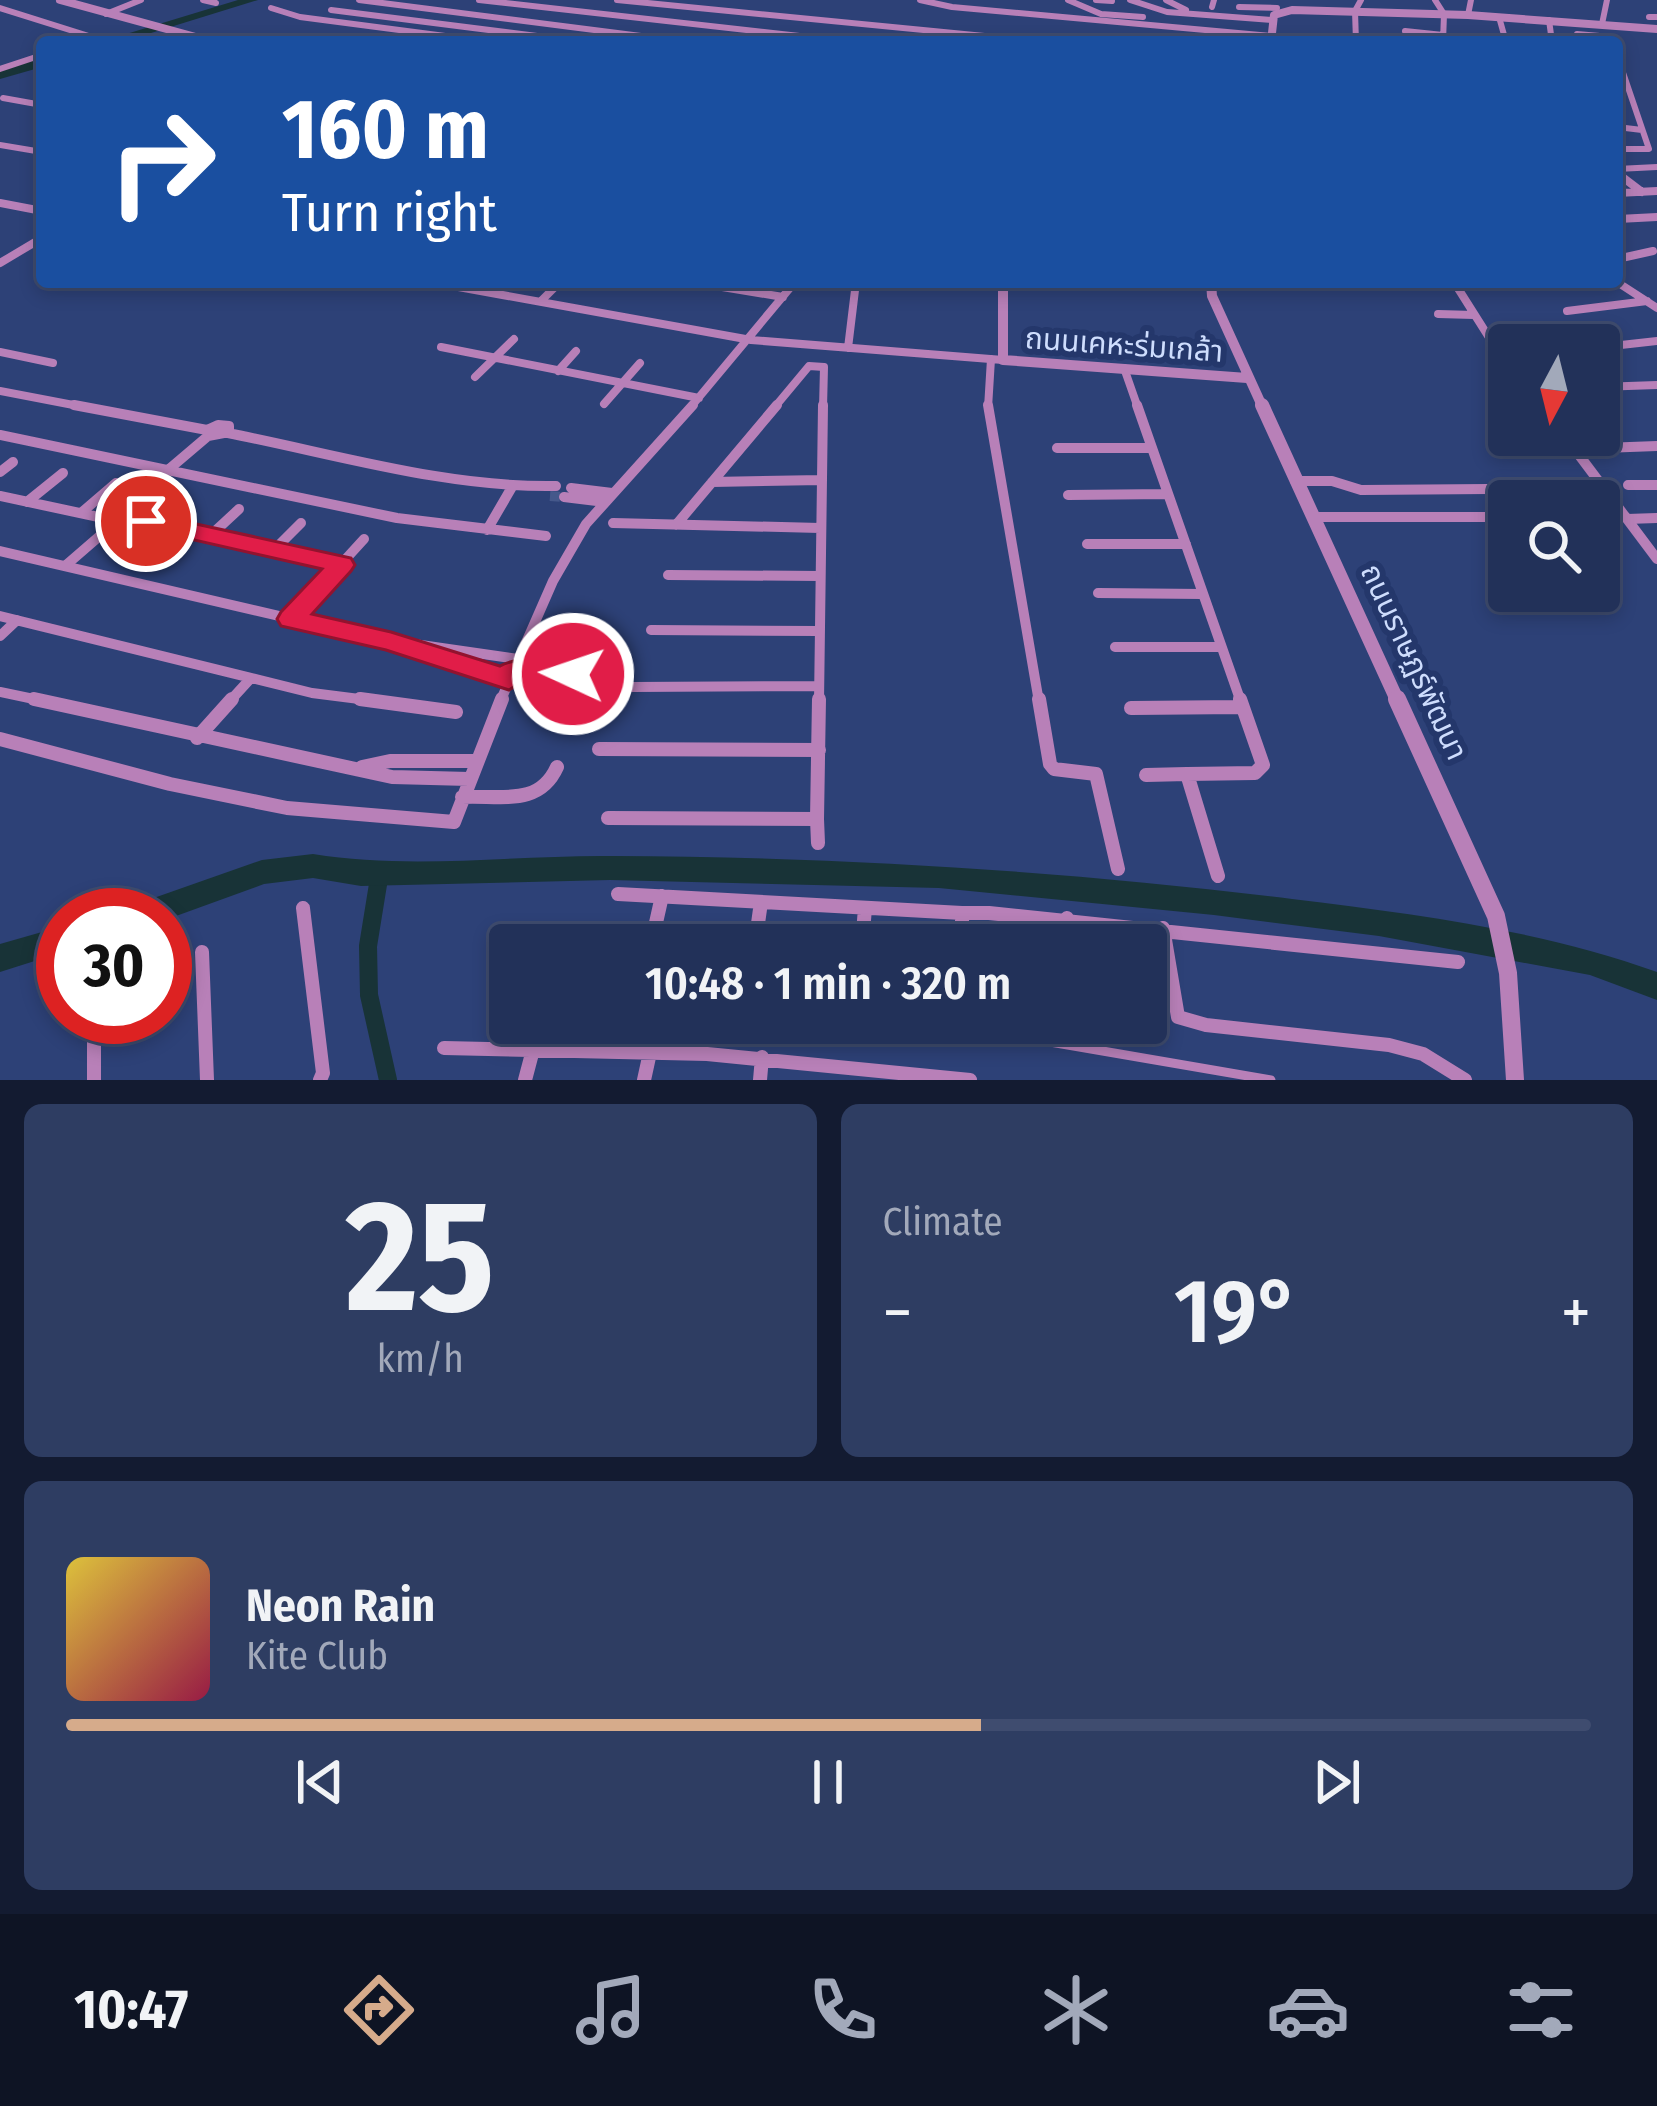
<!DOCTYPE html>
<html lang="en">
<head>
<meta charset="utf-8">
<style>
  :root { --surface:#223159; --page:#2e3d62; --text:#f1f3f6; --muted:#a2a9ba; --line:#3f4c6f; --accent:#d6ab8b }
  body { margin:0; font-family:"Fira Sans Condensed","Noto Sans Thai",sans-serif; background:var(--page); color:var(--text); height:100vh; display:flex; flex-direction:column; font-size:45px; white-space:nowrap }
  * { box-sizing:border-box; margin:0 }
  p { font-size:39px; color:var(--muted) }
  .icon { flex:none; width:66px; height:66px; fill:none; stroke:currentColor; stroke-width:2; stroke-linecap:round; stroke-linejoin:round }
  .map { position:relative; height:1080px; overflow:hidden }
  .details { display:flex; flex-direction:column; gap:24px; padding:24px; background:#131b31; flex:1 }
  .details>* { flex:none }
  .hud { position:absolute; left:36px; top:36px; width:1587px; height:252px; border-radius:12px; box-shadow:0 6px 18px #0003,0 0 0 3px var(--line); background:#1a4fa0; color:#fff; overflow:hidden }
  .needle { width:78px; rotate:187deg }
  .buttons { position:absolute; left:1488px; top:324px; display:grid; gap:24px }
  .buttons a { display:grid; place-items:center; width:132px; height:132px; border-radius:12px; background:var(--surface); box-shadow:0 6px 18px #0003,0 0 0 3px var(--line); font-size:60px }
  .speed { position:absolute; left:36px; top:888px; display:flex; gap:24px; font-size:60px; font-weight:700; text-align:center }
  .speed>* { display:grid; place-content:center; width:156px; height:156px; border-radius:50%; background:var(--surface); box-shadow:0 6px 18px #0003,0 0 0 3px var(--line); line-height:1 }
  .speed .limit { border:18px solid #d22; background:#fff; color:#111 }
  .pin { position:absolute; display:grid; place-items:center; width:102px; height:102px; color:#fff; margin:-51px; border:6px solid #fff; border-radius:50%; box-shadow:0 3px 12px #0007 }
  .me { position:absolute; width:132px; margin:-66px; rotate:273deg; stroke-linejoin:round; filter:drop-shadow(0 0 9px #0008) }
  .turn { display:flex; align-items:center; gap:42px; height:252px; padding:0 48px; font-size:54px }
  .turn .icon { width:156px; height:156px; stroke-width:2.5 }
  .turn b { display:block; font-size:84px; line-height:102px }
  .big { font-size:90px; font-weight:600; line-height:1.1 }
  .details .tile { flex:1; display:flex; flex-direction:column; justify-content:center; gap:18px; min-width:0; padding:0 42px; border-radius:18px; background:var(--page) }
  .details .dial { align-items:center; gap:0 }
  .dial b { font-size:156px; line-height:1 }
  .song { display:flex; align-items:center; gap:36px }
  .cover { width:144px; height:144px; border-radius:18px; background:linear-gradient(135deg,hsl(50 70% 55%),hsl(340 70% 35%)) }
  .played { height:12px; border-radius:6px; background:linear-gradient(90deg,var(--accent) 60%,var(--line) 60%) }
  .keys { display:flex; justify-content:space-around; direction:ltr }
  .heat { display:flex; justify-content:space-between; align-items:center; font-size:66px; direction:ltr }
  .details .tiles { flex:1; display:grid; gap:24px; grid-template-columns:1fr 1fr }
  .tile:last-child { grid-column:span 2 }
  .trip { position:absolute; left:489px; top:924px; width:678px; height:120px; border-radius:12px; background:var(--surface); box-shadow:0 6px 18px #0003,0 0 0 3px var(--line); font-weight:600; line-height:120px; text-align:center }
  .tabs { display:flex; height:192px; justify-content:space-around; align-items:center; background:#0e1424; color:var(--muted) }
  .tabs .icon { width:84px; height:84px }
  .tabs .on { color:var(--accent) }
  .tabs b { font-size:54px; color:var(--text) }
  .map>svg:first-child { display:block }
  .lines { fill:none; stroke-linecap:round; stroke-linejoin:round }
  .canal { stroke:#183337; stroke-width:18 }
  .river { fill:#183337; fill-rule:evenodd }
  .minor-tunnel { stroke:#45588b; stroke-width:10; stroke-dasharray:10 6; stroke-linecap:butt }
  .pedestrian { stroke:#b880b8; stroke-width:9 }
  .minor-far3 { stroke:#b880b8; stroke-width:6 }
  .minor-far2 { stroke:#b880b8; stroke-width:8 }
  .minor-far1 { stroke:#b880b8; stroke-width:10 }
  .minor { stroke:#b880b8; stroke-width:14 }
  .tertiary-far3 { stroke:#b880b8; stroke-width:8 }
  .tertiary-far2 { stroke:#b880b8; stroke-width:10 }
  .tertiary-far1 { stroke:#b880b8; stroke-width:14 }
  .tertiary { stroke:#b880b8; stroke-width:18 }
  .route { fill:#e11d48; stroke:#92132f; stroke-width:3 }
  .labels { text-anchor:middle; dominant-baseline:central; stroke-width:12; stroke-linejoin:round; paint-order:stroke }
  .street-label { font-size:30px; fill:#ceddfd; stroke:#24376b }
</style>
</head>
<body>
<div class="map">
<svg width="1657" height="1080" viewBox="0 0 1657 1080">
  <rect width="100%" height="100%" fill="#2d4177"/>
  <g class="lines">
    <path class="canal" d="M380 872 368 946 369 995 388 1080"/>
    <path class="river" d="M238 0H258L122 42H100Z
      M42 58V67L0 79V70Z
      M313 854C411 870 513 855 612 856 840 857 1066 871 1292 899 1414 914 1541 930 1657 972V1000L1590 975 1379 936 1214 915 939 888 610 880 361 886 313 878 264 884 165 920V915H126L131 906 262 860Z
      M63 926V952L0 972V944Z"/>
    <path class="minor-tunnel" d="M550 496 564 497"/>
    <path class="pedestrian" d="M940 1023 1271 1080"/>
    <path class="minor-far3" d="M203 0 216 3
      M359 0 688 42
      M479 0 853 42
      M617 0 1046 42
      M920 0 952 7 1271 36
      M1068 0 1101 14 1143 17
      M1096 0 1112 1
      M1130 0 1167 12 1272 20
      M1166 0 1186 10
      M1435 0 1444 14 1443 42
      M1212 7 1214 0
      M1239 7 1277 8
      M0 8 92 37 83 42
      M271 8 300 17 491 42
      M331 10 584 42
      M106 14 141 0
      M1468 15 1471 0
      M1499 17 1506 42
      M1649 17H1657
      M1549 20 1552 42
      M1602 24 1607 0
      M1405 31 1443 35
      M1577 34 1611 37
      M1356 42 1355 11 1361 0
      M1617 55 1649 149H1617
      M0 69 42 55
      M3 98 42 105
      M1617 127 1642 130
      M0 145 42 152
      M1617 169 1657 167
      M1617 173 1625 179"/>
    <path class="minor-far2" d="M1621 176 1642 192
      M1617 193 1657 191
      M0 203 42 211
      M1618 219 1657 217
      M1617 259 1653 251
      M0 263 42 238
      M431 282 751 340 1003 360
      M692 282 783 297
      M1454 282 1509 369
      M1617 282 1657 308
      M541 301 560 282
      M1567 311 1647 301
      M1438 314 1474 315
      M441 347 699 398
      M1603 347 1657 341
      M848 348 856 282
      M0 352 53 363
      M1124 368 1138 408
      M558 371 576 351
      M475 377 514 339
      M1599 387 1657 385
      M0 391 89 408
      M604 404 640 363
      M690 408 795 282
      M774 408 809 366 824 367 823 408
      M988 408 991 359"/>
    <path class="minor-far1" d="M74 405 207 430
      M988 405 1039 702
      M1137 405 1241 702
      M218 425 229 426V432L208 436 207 430Z
      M228 433C335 454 447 488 556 486
      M0 435 397 518 546 536
      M1564 435 1657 559
      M1057 448H1152
      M1603 448 1657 446
      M168 470 208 436
      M0 472 13 462
      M1295 481H1332L1361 490 1489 489
      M712 482 822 480
      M1628 485H1657
      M571 488 612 493
      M1068 495 1168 494
      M0 496 108 519 146 521 341 565
      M564 497 605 502
      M27 502 63 473
      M81 513 116 483
      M1599 516H1625
      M1314 517H1509
      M1627 519 1657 518
      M146 521 175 496
      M613 523 820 528
      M676 525 777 405
      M487 530 512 487
      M211 535 239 509
      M1087 544H1186
      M275 549 301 523
      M0 551 391 642 509 679
      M65 566 117 521
      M668 575 820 576
      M1098 593 1202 594
      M0 616 312 693 383 702
      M291 619 364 539
      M651 630 819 631
      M0 636 17 620
      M400 642 518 659
      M1115 647H1220
      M513 670 573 674
      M632 687 819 686
      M0 692 48 702
      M229 702 251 678
      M500 702 553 581 586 524 693 405
      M819 702 823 405"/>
    <path class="minor" d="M34 699 392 777 469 779
      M360 699 456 712
      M1039 699 1050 764 1054 769 1096 774 1118 869
      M1131 708 1241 707
      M197 738 232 699
      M0 739 170 784 287 808 454 822 502 699
      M599 749 819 750
      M362 767 390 761H475
      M1146 775 1187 774
      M462 797C501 795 539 807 557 767
      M608 818 817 819 819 699
      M817 819 818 843
      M1218 876 1187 774 1255 773 1263 765 1240 699
      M618 894 962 913
      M303 908 323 1073 320 1080
      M1067 918 1069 945
      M1163 928 1178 1017 1206 1025 1389 1045 1423 1054 1465 1080
      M651 945 662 896
      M755 945 761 902
      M862 945 865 908
      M962 945V913H989L1458 962
      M202 952 207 1080
      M94 1017V1080
      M444 1048 707 1054 970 1080
      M525 1080 534 1046
      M644 1080 651 1048
      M760 1080 762 1057"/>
    <path class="tertiary-far3" d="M60 0 214 42
      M1271 42 1274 15 1292 10 1468 15 1657 29"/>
    <path class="tertiary-far2" d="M1003 282V360L1247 378
      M1211 282 1212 296 1263 408"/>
    <path class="tertiary-far1" d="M1262 405 1398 702"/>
    <path class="tertiary" d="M1397 699 1496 916 1508 973 1515 1080"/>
  </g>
  <path class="route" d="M146 513 351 558 355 565 351 571 312 614 391 632 500 666C519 655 575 656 589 674L573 684 523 681 509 690 386 650 281 626 277 619 281 612 322 569 137 527 133 521Z"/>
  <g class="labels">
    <g class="street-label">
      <text transform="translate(1124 345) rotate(4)">ถนนเคหะร่มเกล้า</text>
      <text transform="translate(1414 662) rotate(65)">ถนนราษฏร์พัฒนา</text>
    </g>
  </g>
</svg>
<div class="buttons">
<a><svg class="needle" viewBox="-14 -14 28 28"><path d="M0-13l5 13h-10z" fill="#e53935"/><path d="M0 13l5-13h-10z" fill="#a2a9ba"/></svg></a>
<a><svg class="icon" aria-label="search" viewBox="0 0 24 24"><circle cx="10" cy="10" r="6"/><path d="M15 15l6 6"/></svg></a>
</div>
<div class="speed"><div class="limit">30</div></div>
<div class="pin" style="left:146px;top:521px;background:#d93025"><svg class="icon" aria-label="arrive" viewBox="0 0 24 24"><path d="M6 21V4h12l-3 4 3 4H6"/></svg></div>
<svg class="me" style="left:573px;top:674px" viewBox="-20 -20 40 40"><circle r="17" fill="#e11d48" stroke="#fff" stroke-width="3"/><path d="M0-11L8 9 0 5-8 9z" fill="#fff"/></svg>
<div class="trip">10:48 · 1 min · 320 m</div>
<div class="hud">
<div class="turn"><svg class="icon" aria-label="right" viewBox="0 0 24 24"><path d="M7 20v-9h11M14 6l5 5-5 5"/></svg><div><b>160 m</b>Turn right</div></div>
</div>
</div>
<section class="details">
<div class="tiles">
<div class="tile dial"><b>25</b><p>km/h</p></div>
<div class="tile"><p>Climate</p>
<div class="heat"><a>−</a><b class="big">19°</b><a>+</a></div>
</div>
<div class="tile">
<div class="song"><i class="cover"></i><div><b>Neon Rain</b><p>Kite Club</p></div></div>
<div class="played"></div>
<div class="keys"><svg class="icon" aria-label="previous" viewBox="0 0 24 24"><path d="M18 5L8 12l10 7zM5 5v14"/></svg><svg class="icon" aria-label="pause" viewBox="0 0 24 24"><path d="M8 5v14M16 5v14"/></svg><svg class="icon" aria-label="next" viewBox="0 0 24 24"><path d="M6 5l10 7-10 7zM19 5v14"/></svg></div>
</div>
</div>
</section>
<nav class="tabs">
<b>10:47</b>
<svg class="icon on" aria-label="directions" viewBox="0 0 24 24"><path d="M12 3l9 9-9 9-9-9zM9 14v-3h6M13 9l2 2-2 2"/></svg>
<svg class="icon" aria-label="music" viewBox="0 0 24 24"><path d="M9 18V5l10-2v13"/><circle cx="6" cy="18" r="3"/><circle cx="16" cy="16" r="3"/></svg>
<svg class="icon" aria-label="phone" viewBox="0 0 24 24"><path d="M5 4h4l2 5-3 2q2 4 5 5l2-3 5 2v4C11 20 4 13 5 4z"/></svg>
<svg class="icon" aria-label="climate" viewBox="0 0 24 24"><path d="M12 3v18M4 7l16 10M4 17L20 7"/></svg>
<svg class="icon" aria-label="car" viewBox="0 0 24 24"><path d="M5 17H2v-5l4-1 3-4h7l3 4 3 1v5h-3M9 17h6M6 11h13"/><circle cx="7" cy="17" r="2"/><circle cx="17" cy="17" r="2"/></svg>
<svg class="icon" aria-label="filters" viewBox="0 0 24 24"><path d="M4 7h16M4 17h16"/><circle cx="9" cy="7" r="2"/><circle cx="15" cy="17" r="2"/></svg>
</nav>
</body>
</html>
